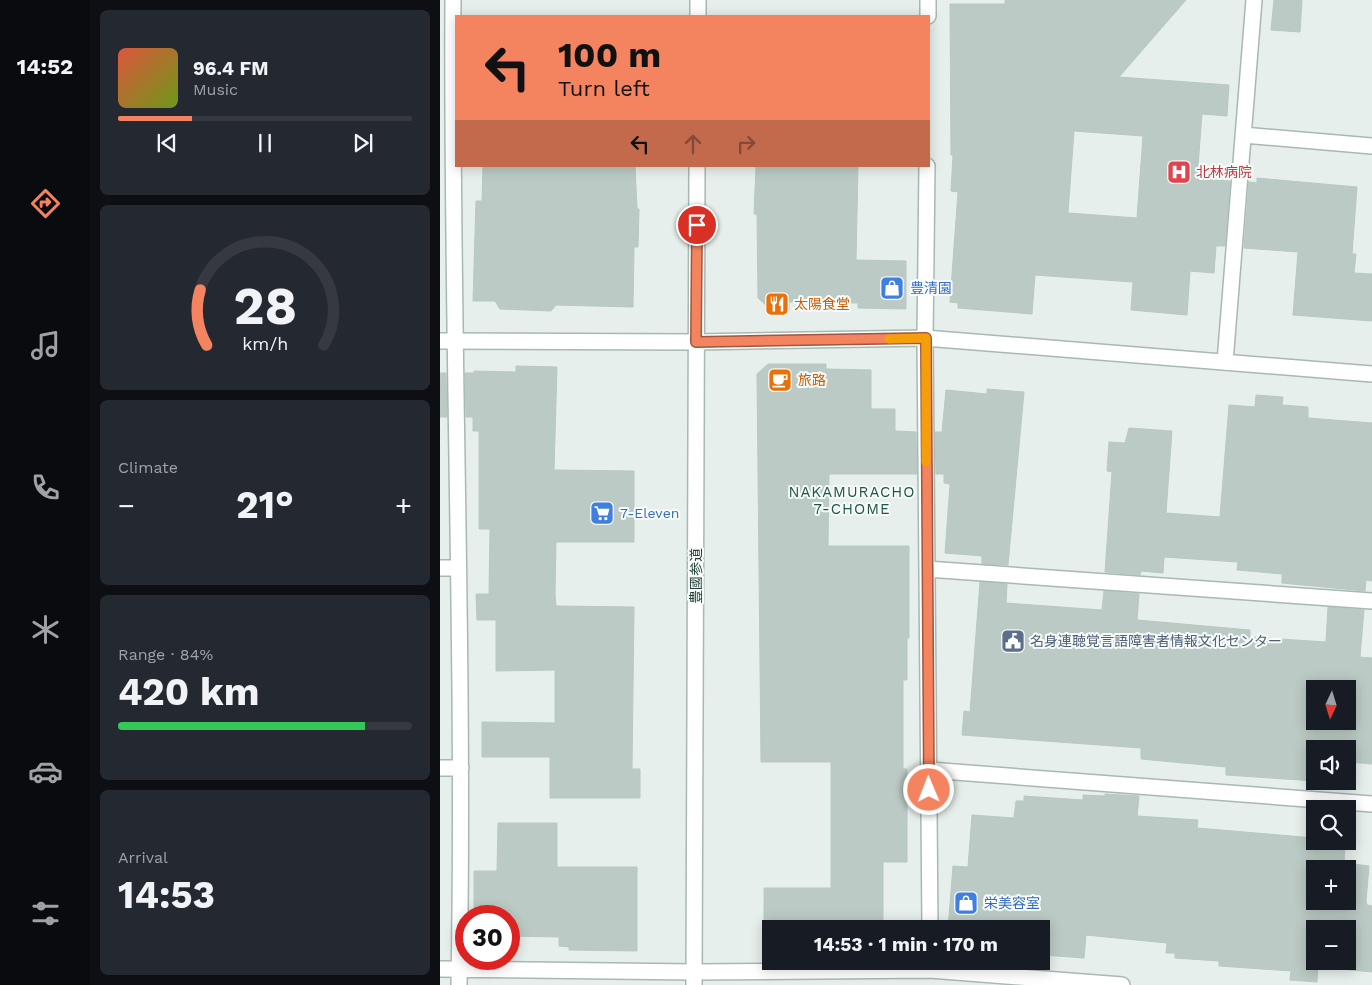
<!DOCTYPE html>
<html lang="en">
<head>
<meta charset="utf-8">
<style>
  :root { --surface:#171b24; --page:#242831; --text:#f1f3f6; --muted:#9ea1a6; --line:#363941; --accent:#f4845f }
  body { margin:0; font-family:"Work Sans","Noto Sans JP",sans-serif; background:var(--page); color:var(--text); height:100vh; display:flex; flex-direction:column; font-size:19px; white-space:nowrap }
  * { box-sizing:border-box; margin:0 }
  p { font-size:16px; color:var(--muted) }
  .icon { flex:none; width:28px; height:28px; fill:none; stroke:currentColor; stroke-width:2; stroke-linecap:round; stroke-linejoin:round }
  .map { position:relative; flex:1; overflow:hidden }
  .panel { display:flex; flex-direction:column; gap:10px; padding:10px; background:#0d0f14; width:350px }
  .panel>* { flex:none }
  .hud { position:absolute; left:15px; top:15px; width:475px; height:152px; border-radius:0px; box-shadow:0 2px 12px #0003; background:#f4845f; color:#111; overflow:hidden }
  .needle { width:32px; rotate:184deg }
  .buttons { position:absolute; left:866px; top:680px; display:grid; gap:10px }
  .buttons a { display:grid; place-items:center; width:50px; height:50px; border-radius:0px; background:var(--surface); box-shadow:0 2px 12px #0003; font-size:25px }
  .speed { position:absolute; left:15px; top:905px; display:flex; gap:10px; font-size:25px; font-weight:700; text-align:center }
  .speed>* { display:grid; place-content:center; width:65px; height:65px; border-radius:50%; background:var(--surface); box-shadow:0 2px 12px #0003; line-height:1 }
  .speed .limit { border:8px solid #d22; background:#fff; color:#111 }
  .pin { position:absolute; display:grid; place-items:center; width:42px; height:42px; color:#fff; margin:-21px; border:2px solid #fff; border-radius:50%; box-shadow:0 1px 5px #0007 }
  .me { position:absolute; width:55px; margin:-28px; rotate:359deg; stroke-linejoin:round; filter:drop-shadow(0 0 4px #0008) }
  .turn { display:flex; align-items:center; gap:18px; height:105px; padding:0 20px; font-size:22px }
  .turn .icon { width:65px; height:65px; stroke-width:2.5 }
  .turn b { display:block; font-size:35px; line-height:42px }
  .lanes { display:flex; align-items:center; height:48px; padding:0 20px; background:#0003; justify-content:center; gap:25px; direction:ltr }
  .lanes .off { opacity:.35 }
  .big { font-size:38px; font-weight:700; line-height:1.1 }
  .panel .tile { flex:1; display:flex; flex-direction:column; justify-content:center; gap:8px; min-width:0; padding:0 18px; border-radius:8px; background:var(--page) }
  .panel .dial { align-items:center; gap:0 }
  .dial svg { height:130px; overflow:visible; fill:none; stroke:var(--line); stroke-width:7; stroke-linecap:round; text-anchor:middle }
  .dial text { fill:var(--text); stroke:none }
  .song { display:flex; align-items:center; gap:15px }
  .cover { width:60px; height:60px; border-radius:8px; background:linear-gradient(135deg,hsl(10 70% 55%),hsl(80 70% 35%)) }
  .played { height:5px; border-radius:2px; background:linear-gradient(90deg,var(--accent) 25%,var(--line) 25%) }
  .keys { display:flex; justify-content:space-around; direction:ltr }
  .heat { display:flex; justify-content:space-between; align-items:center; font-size:28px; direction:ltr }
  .charge { height:8px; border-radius:4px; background:linear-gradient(90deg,#34c759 84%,var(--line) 0) }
  .trip { position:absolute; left:322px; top:920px; width:288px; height:50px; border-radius:0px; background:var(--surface); box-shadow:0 2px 12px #0003; font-weight:700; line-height:50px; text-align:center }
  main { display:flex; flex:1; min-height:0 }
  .menu { display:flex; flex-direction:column; width:90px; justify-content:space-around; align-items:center; background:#090b0e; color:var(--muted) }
  .menu .icon { width:35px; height:35px }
  .menu .on { color:var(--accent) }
  .menu b { font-size:22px; color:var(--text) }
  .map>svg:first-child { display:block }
  .building { fill:#bbcac4; stroke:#b8c9c2; fill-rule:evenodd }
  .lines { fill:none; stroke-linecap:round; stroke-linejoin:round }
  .minor-casing { stroke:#a8b8b2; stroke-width:18 }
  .tertiary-casing { stroke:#a8b8b2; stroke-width:18 }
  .minor { stroke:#fff; stroke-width:15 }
  .tertiary { stroke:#fff; stroke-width:15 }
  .route-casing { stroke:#9f563e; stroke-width:12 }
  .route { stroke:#f4845f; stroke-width:9 }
  .slow { stroke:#f59e0b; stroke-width:9 }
  .labels { text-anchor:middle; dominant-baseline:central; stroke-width:4; stroke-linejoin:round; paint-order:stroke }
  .health-label { font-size:14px; fill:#be3a42; stroke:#f7fbf9; text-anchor:start }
  .shop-label { font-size:14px; fill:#366cbe; stroke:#f7fbf9; text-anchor:start }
  .food-label { font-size:14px; fill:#c56008; stroke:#f7fbf9; text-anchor:start }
  .street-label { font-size:14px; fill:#24423a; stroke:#f7fbf9 }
  .service-label { font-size:14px; fill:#4e5e75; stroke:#f7fbf9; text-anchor:start }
  .neighbourhood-label { font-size:15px; letter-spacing:1px; fill:#1f5548; stroke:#f7fbf9 }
</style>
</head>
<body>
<main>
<nav class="menu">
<b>14:52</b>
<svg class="icon on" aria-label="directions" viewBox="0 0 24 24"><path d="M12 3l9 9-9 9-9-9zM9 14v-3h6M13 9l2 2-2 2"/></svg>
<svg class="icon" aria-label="music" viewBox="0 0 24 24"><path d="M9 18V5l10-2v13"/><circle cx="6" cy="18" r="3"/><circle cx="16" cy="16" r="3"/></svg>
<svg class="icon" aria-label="phone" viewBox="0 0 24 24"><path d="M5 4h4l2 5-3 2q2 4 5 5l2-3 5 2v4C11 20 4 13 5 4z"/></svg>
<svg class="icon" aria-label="climate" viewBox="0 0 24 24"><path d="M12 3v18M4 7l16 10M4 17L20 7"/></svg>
<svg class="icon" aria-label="car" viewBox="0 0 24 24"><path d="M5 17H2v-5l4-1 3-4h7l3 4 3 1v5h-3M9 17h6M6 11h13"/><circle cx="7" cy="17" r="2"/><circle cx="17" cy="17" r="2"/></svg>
<svg class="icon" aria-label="filters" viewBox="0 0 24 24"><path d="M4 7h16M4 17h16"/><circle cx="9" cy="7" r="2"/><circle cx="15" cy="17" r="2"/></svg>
</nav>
<section class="panel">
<div class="tile">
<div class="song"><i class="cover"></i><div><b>96.4 FM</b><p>Music</p></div></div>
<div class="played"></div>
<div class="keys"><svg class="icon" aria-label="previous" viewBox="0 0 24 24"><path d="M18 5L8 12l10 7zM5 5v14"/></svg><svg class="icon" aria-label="pause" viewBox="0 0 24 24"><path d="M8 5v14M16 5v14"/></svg><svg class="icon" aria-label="next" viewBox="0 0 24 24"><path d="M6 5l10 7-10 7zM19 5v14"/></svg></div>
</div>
<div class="tile dial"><svg viewBox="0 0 100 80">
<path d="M14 69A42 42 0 1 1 86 69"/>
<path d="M14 69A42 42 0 0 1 10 35" stroke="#f4845f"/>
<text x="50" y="56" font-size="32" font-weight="700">28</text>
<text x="50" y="72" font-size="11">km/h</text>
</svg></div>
<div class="tile"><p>Climate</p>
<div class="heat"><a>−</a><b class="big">21°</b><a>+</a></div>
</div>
<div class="tile"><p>Range · 84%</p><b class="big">420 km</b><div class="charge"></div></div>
<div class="tile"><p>Arrival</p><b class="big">14:53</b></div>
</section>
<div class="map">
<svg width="932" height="985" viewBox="0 0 932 985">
  <rect width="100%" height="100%" fill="#e6efeb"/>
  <path class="building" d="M565 0H746L679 77 789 85 787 116 762 114 757 179 790 181 785 246H776L774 273 750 271 747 315 691 310 693 282 595 275 592 314 518 308V303L510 302 518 192 511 191 513 155H511L510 4H565ZM634 131 703 136 697 218 628 213Z
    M834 0H862L860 32 831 30Z
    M43 166H195L197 209H199L198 247H194L193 307 116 305 111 311 60 309 55 301H33L36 201H42Z
    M316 166H418L416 260 466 261V309L418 308V303L349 302V311H332L318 298 317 214H314Z
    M817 178 917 187 912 254H916L914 273 932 274V321L853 315 858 252 804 248 809 182 817 183Z
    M328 364H386V369L431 370V409H455V431L476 432 477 474H389L388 546H469V638H467V680H463V769H467V862H443V929H324V888H391V762H321L317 374Z
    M76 366 117 367 114 470 194 471V542H116L115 594 116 606 194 607 192 769H200V798H110V757H42V722L115 723V670L56 671V620H37L36 594H49L50 529H39V431H33V417H26L25 373H34V371L76 372Z
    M0 373H6L7 417H0Z
    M547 389 584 392 568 565 542 564V556L505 553 510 484 504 483V474H496L495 432H502L506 390 547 394Z
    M816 395 843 397 842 405 868 407V418L932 423V581L926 580 925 591 842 583V574L797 570 798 562 724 557 723 573 701 571 700 575 665 572 672 472 667 471 669 442 685 443 689 428 732 431 726 513 780 517 789 405 815 407Z
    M540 582 567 584 566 603 662 610 664 591 699 594 697 620 810 630V637L886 642 888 607 924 610 920 657 932 658V764L908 762V749H875V781L786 775V767L701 759V748L522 735 524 711 530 712ZM875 689H908V721H875Z
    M665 794 699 796 697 816 758 820 757 828 875 838V841H905L904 863 929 866 926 901 927 905 932 906V972L878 967 877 982 850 980 851 971 779 966V961L735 958V953H726L727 943 646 935 644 958 603 955 605 929H508L513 866 528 867 532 815 574 818 576 801H584V796L643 800V795L665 796ZM875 869H908V901H875ZM875 929H908V961H875Z
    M58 823H117V867H197V951L129 950V947L119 946V937L69 936V916H34V871H57Z"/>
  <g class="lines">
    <g class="minor-casing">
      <path id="minor" d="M13 0C11 328 25 657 19 985
        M488 16V0
        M803 135 932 146
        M487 166 485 338 490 929
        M785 362 814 0
        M0 568H18
        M487 569 932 601
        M0 768H21
        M489 770 932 804
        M0 969 254 972 490 970 682 985"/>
    </g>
    <g class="tertiary-casing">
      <path id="tertiary" d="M258 16V0
        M0 341 256 342 485 338 932 374
        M254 985 257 166"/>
    </g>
    <use href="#minor" class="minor"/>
    <use href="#tertiary" class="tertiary"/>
  </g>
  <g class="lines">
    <g class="route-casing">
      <path id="route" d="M257 225 256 342 486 338 489 790"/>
    </g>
    <use href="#route" class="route"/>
    <path class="slow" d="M449 339 486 338V462"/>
  </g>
  <defs>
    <g id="hospital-square" transform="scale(1.25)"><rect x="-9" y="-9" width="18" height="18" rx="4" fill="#e0444e" stroke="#f7fbf9"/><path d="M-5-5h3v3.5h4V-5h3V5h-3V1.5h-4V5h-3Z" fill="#fff"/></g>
    <g id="shop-square" transform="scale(1.25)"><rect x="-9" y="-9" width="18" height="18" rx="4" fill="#3f7fe0" stroke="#f7fbf9"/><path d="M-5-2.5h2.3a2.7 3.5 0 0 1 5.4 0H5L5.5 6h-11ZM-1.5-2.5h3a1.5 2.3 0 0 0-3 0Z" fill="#fff"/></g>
    <g id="restaurant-square" transform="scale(1.25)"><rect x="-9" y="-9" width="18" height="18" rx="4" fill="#e8710a" stroke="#f7fbf9"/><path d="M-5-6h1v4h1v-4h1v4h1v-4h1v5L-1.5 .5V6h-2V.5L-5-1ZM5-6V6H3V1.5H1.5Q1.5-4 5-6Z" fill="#fff"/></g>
    <g id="cafe-square" transform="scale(1.25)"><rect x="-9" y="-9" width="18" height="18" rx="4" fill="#e8710a" stroke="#f7fbf9"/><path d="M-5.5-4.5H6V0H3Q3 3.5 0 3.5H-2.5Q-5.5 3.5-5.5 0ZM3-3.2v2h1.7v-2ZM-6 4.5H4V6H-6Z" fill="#fff"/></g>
    <g id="supermarket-square" transform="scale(1.25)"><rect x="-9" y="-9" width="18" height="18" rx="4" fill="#3f7fe0" stroke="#f7fbf9"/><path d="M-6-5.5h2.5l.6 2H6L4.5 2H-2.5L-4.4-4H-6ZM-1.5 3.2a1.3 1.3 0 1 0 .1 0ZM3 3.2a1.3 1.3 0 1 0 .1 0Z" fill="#fff"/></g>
    <g id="civic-square" transform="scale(1.25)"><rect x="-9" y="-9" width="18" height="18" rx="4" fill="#5c6f8a" stroke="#f7fbf9"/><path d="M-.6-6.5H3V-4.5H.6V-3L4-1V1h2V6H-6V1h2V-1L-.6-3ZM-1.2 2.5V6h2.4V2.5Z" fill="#fff"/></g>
  </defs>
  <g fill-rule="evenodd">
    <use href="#hospital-square" x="739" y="172"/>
    <use href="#shop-square" x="452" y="288"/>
    <use href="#restaurant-square" x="337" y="304"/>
    <use href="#cafe-square" x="340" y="380"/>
    <use href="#supermarket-square" x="162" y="513"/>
    <use href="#civic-square" x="573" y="641"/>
    <use href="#shop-square" x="526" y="903"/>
  </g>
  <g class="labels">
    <g class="health-label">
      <text x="756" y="172">北林病院</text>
    </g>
    <g class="shop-label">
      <text x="470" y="288">豊清園</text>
      <text x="180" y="513">7-Eleven</text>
      <text x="544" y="903">栄美容室</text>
    </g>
    <g class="food-label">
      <text x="354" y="304">太陽食堂</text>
      <text x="358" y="380">旅路</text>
    </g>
    <g class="street-label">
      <text transform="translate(256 576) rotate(-90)">豊國参道</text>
    </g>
    <g class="service-label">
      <text x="590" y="641">名身連聴覚言語障害者情報文化センター</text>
    </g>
    <g class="neighbourhood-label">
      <text x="412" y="492">NAKAMURACHO<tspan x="412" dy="17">7-CHOME</tspan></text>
    </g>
  </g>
</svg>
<div class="buttons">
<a><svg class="needle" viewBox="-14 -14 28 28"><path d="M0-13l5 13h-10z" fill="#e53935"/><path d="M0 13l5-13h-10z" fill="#9ea1a6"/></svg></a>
<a><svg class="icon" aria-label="sound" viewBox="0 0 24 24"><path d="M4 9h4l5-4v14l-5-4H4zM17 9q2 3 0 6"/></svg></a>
<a><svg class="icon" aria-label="search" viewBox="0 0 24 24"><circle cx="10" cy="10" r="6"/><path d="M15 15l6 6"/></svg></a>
<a>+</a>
<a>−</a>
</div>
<div class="speed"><div class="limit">30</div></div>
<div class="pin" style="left:257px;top:225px;background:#d93025"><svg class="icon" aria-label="arrive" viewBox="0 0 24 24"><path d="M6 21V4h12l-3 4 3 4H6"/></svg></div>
<svg class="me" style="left:489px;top:790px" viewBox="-20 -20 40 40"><circle r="17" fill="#f4845f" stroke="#fff" stroke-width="3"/><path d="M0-11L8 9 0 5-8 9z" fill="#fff"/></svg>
<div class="trip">14:53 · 1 min · 170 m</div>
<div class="hud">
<div class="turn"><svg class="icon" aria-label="left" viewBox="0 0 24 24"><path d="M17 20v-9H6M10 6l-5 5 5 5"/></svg><div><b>100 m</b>Turn left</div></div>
<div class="lanes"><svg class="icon" aria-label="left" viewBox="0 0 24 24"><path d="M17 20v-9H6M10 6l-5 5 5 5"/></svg><svg class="icon off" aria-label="ahead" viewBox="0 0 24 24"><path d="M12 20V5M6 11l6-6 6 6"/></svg><svg class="icon off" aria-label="right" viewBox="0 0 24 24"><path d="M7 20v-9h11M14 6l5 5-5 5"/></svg></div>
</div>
</div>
</main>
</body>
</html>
